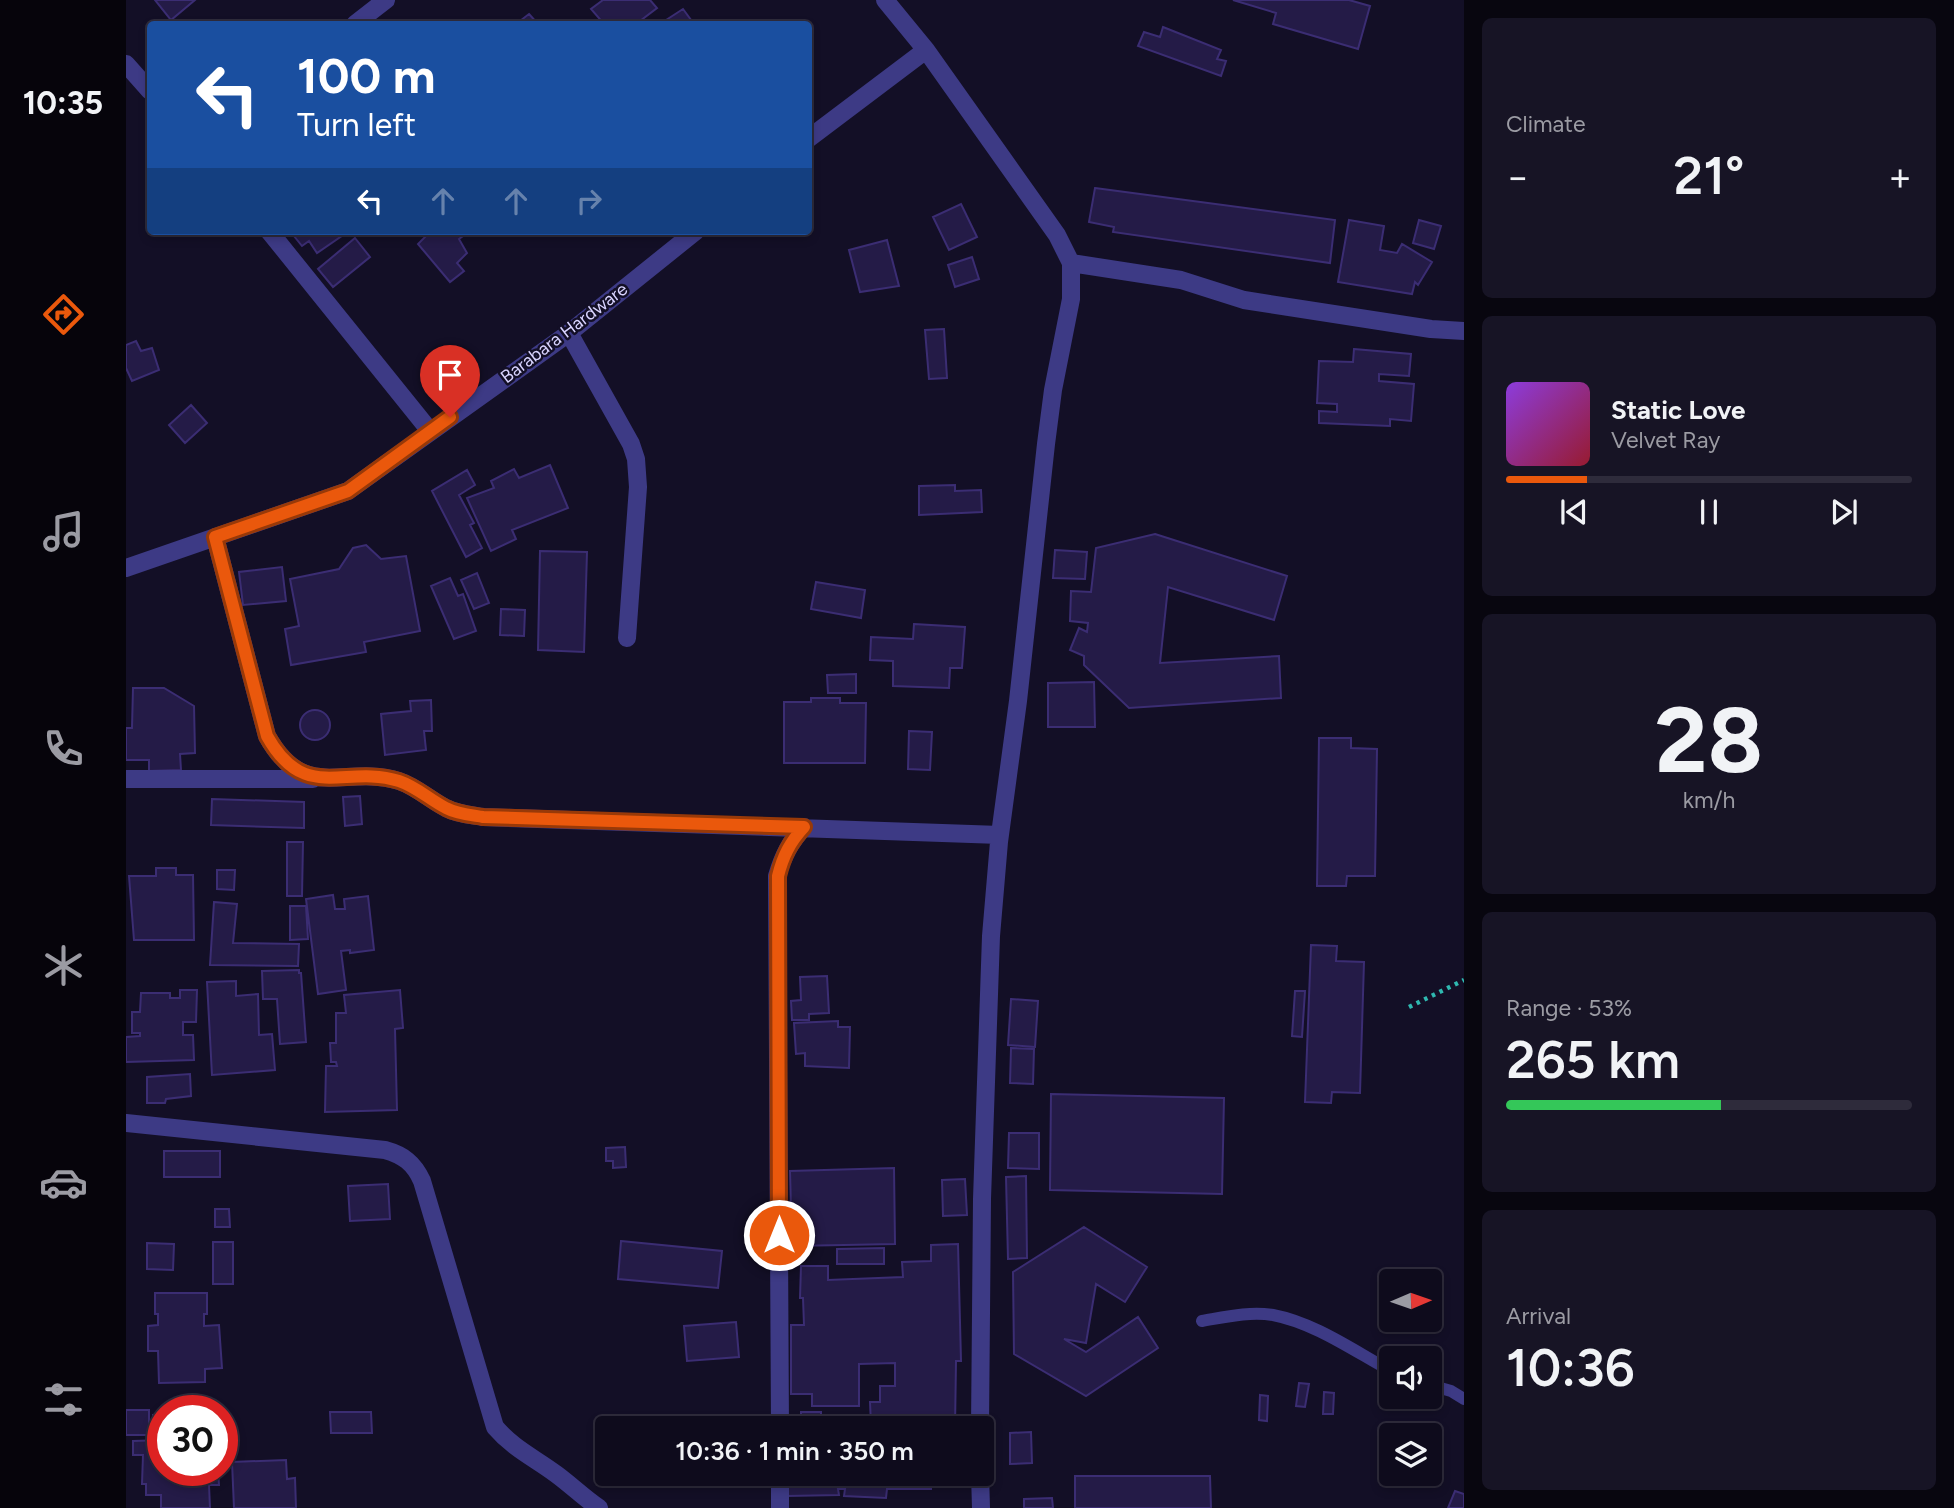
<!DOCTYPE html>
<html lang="en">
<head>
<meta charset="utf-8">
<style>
  :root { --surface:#0e0b1c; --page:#171425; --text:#f1f3f6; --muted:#9b9ba3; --line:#2e2b3b; --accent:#ea580c }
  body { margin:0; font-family:Figtree,sans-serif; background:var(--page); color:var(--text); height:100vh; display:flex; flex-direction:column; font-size:26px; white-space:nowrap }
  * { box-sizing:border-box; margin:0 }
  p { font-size:23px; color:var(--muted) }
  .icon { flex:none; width:38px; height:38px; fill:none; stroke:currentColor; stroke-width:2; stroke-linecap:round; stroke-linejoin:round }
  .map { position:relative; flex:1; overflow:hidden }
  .sheet { display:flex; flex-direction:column; gap:18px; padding:18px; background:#08060f; width:490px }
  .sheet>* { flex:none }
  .banner { position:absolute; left:21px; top:21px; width:665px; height:214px; border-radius:7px; box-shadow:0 4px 10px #0003,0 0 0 2px var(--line); background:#1a4fa0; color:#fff; overflow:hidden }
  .needle { width:46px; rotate:88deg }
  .tools { position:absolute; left:1253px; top:1269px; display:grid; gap:14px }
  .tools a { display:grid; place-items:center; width:63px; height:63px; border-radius:7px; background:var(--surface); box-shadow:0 4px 10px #0003,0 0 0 2px var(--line); font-size:35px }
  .speed { position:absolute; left:21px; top:1395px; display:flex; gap:14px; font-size:35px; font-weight:700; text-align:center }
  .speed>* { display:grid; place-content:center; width:91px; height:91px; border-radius:50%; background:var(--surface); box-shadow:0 4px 10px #0003,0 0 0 2px var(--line); line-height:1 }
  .speed .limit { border:10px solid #d22; background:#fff; color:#111 }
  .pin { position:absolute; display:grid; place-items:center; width:60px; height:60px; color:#fff; margin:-72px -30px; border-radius:50% 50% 50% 0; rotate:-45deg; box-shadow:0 0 7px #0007 }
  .pin .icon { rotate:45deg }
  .me { position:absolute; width:77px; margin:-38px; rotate:0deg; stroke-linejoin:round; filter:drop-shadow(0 0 5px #0008) }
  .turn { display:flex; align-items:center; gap:24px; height:147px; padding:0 35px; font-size:32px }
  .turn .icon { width:91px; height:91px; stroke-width:2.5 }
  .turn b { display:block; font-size:49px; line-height:60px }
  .lanes { display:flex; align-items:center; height:66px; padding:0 35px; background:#0003; justify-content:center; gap:35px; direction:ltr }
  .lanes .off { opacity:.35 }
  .big { font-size:52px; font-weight:600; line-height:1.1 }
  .sheet .card { flex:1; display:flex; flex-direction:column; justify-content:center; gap:10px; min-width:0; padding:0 24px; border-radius:10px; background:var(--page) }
  .sheet .dial { align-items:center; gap:0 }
  .dial b { font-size:91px; line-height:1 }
  .song { display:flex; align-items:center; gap:21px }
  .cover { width:84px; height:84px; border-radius:10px; background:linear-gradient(135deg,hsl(270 70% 55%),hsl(350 70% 35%)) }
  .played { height:7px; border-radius:4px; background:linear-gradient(90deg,var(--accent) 20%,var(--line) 20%) }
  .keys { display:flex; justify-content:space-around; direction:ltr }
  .heat { display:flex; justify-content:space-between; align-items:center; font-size:38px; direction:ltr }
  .charge { height:10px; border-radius:5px; background:linear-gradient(90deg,#34c759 53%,var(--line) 0) }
  .trip { position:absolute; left:469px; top:1416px; width:399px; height:70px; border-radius:7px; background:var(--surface); box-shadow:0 4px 10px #0003,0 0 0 2px var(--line); font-weight:600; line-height:70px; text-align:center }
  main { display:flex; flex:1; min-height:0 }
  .tab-bar { display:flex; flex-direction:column; width:126px; justify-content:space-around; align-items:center; background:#06040b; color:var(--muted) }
  .tab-bar .icon { width:49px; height:49px }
  .tab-bar .current { color:var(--accent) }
  .tab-bar b { font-size:32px; color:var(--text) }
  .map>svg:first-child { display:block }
  .building { fill:#241b47; stroke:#3b2d73; stroke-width:2 }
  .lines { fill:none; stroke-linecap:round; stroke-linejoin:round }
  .path { stroke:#2fb8b0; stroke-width:4.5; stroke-dasharray:3.5 5; stroke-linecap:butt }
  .lane { stroke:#3d3a85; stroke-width:12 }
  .street { stroke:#3d3a85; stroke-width:18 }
  .route-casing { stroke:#983908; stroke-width:18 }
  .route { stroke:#ea580c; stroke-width:12 }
  .labels { text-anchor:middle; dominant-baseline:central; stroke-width:5; stroke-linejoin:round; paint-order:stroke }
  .street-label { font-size:18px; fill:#d9d4ff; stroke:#130f26 }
</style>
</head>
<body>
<main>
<nav class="tab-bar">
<b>10:35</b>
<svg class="icon current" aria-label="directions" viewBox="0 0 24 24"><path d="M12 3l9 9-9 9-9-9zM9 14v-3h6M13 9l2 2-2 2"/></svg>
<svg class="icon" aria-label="music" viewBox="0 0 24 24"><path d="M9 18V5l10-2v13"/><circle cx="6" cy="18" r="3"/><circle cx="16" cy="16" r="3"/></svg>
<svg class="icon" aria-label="phone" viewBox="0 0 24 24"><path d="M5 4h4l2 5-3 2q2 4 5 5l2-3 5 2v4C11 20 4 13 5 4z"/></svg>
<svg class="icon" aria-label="climate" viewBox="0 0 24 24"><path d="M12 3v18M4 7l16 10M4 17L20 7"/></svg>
<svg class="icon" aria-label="car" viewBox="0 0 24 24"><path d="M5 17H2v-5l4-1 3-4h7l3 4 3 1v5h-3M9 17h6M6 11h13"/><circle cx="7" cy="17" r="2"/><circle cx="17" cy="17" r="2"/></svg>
<svg class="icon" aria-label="filters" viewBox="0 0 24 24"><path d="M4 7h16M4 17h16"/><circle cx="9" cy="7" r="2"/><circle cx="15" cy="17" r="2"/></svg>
</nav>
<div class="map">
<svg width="1338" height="1508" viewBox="0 0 1338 1508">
  <rect width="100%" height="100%" fill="#130f26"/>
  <path class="building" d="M29 0H69L45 20Z
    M477 0H524L531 8 510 24H478L465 9Z
    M1107 0H1223L1244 6 1232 49 1147 24 1150 13Z
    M557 9 568 24H534Z
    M403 14 412 24H390Z
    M1037 27 1095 50 1091 59 1100 61 1095 76 1012 46 1018 32 1034 37Z
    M969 188 1209 220 1204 263 987 232 988 227 963 222Z
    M835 204 851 237 823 250 807 217Z
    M1223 220 1258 226 1254 250 1271 253 1276 244 1306 262 1292 285 1289 282 1286 294 1212 282Z
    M1293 220 1315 226 1308 249 1287 243Z
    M164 231H223L191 253 183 241 176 246Z
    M305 231H344L333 239 341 253 331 263 338 271 324 282 292 244Z
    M229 238 244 257 207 287 192 269Z
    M761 240 773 286 734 292 723 250Z
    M846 257 853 279 829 287 822 265Z
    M818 329 821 378 803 379 799 330Z
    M10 341 15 351 26 348 33 370 6 381 0 368V345Z
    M1228 349 1285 354 1283 376 1253 374V381L1288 384 1285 421 1264 419V426L1193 423V411L1211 412V404L1191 403 1193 361 1227 362Z
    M65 405 81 423 59 443 43 425Z
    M424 465 442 508 386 530 390 539 365 551 341 498 368 488 365 481 388 469 393 478Z
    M341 470 349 485 333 495 348 523 344 525 356 548 340 557 306 491Z
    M829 485V491L855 490 856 512 793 515V486Z
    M1029 534 1161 576 1148 620 1042 587 1034 663 1153 656 1155 698 1003 708 958 665V656L944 650 953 628 961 632 962 623 944 621 945 591 965 592 970 548Z
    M240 545 255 559 280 556 294 631 238 642 240 652 165 665 159 629 173 626 164 579 213 569 227 548Z
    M929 550 961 552 959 579 927 578Z
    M414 551 461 552 458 652 412 650Z
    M156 567 160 601 117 605 113 572Z
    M351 573 363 603 348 609 335 580Z
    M324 578 332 596 337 594 350 631 328 639 305 586Z
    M690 582 739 590 735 618 685 609Z
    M375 609 399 610 398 636 374 635Z
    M788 624 839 627 836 668H824L823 688 767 686V661L744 660 745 637 787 639Z
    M730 674V693H702L701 675Z
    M968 682 969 727H922V683Z
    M7 688H38L68 706 69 753 54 754 55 770 23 771V760H0V728H6Z
    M685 698H714V703H740L739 763H658V702H685Z
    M305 700 306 731H298L300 750 259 755 255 714 285 711 284 701Z
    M174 725a15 15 0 1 1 30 0a15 15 0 1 1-30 0Z
    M783 731 806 732 804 770 782 769Z
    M1193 738H1225V748L1251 749 1249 876H1221L1220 886H1191Z
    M234 796 236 824 219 826 217 797Z
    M86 799 178 802V828L85 825Z
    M161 842H177L176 896H161Z
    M30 868H50V875H67L68 940H8L3 876H30Z
    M91 870H109L108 890 91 889Z
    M207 895 209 909H219L218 899 242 896 248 950 224 953V950L215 951 220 990 192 994 180 899Z
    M88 902 111 904 107 943 173 944 172 966 84 965Z
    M164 906H180L182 939 164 940Z
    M1185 945 1211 946 1210 961 1238 962 1234 1093 1206 1092 1205 1103 1179 1102Z
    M173 970V973H175L180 1042 154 1044 151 999H137L136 971Z
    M701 976 703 1013 683 1014V1020H666L665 1001 675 1000 674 977Z
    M110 981V996L132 994 133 1035 146 1034 149 1070 86 1075 81 982Z
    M54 990H71L70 1022H57V1035H67L68 1060 0 1062V1037L14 1036V1033H6V1012H14L15 993H44V998H54Z
    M274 990 277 1028 269 1029 271 1110 199 1112 200 1066H211L210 1062H205L204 1043H210V1013H220L218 995Z
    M1169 991H1179L1176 1037 1166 1036Z
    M885 999 912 1001 909 1047 882 1045Z
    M712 1021V1027H724L723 1068 679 1066V1053L670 1054 668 1023Z
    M885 1048 908 1049 907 1084 884 1083Z
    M64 1074 65 1096 40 1099 39 1103H21V1077Z
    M925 1094 1098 1098 1096 1194 924 1190Z
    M883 1133H913V1169L882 1168Z
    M499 1147 500 1167 487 1168V1161H480V1148Z
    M38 1151H94V1177H38Z
    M768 1168 769 1244 666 1246 664 1171Z
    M900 1176 901 1258 882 1259 880 1177Z
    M839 1179 841 1215 817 1216 816 1180Z
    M262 1184 264 1219 224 1221 222 1186Z
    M89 1209H103L104 1227H89Z
    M958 1227 1021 1267 999 1302 970 1284 960 1343 938 1339 960 1352 1012 1317 1032 1348 960 1396 888 1354 887 1272Z
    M495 1241 596 1251 592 1288 492 1279Z
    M87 1242H107V1284H87Z
    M21 1243 48 1244 47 1270 21 1269Z
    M832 1244 835 1361H830L829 1428H667V1425H675V1412H695V1425H745L744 1402H754V1386H769V1363L733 1364V1406H686V1394H665V1325H678L677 1298H674L675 1266H702V1280L777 1277 776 1262 805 1261V1245Z
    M758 1248V1264H711V1249Z
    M29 1293H81V1314H78V1326L93 1325 96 1368 79 1369V1382L33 1383 32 1351H22V1326L32 1325V1314H29Z
    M610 1322 613 1357 561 1361 558 1326Z
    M1173 1383 1183 1384 1179 1407 1170 1406Z
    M1198 1392 1208 1393 1207 1414H1197Z
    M1134 1395 1142 1396 1141 1421 1133 1420Z
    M0 1410H23V1435H0Z
    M204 1412H245L246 1433H205Z
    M27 1415H37V1436H27Z
    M905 1432 906 1463 884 1464V1433Z
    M37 1440V1470H92L93 1485H83L84 1508H35V1495H20V1484H16L17 1455H7V1441Z
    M160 1460 161 1479 169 1478 170 1508H108L106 1462Z
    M660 1474H805V1489H761L760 1498 718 1496 719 1489H712L713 1495 661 1496Z
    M949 1476H1084L1085 1508H949Z
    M1329 1491 1338 1494V1508H1322Z
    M926 1498 927 1508H898V1499Z"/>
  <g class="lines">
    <path class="path" d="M1283 1007 1338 980"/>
    <path class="lane" d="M1076 1321C1099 1317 1124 1311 1147 1315 1189 1323 1228 1351 1265 1371
      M1304 1385 1325 1391 1338 1399"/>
    <path class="street" d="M759 0 800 50 931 235 945 263V299L927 390 920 444 892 701 873 842 865 936 856 1199 854 1428
      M229 24 260 0
      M0 64 24 91
      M682 139 800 50
      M143 231 304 431
      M945 263 1055 280 1118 300 1305 329 1338 331
      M443 333 505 444 510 459 512 487 501 638
      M89 537 141 736C179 804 218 764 273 781 291 787 304 800 320 808 331 814 345 815 357 817L874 835
      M0 568 222 491 443 333 570 231
      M0 779H187
      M0 1123 259 1150C277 1155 288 1163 296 1181L369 1427C388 1449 407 1457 430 1474 445 1485 457 1497 473 1508
      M654 1428 651 876C657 856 664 842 678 827
      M654 1474V1508
      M854 1474 855 1508"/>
  </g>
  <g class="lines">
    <g class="route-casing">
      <path id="route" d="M324 417 222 491 89 537 141 736C179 804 218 764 273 781 291 787 304 800 320 808 331 814 345 815 357 817L678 827C664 842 657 856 652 876L653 1235"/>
    </g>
    <use href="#route" class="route"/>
  </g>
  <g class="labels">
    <g class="street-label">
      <text transform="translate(438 333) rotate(-37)">Barabara Hardware</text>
    </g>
  </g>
</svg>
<div class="tools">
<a><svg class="needle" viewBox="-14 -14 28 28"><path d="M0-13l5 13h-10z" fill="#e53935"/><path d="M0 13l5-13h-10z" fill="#9b9ba3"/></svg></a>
<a><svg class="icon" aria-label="sound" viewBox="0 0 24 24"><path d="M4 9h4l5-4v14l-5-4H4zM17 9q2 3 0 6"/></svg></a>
<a><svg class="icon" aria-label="layers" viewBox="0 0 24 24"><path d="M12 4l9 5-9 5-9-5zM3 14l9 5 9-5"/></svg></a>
</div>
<div class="speed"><div class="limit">30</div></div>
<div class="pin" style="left:324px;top:417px;background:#d93025"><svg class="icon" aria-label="arrive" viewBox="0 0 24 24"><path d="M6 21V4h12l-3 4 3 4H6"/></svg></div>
<svg class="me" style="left:653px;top:1235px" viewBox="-20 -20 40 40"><circle r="17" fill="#ea580c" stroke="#fff" stroke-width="3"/><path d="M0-11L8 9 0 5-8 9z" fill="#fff"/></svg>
<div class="trip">10:36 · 1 min · 350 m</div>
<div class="banner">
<div class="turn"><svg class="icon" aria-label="left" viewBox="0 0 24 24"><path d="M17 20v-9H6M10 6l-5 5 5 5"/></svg><div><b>100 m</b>Turn left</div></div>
<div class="lanes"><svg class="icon" aria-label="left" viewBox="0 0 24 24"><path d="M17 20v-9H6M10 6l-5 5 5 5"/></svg><svg class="icon off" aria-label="ahead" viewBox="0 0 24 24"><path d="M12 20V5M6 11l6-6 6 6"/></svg><svg class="icon off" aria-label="ahead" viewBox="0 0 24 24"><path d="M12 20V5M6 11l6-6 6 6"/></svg><svg class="icon off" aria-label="right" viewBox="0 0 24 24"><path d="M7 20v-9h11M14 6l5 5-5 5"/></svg></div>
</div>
</div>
<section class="sheet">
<div class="card"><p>Climate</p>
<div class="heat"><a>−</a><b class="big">21°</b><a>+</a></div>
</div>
<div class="card">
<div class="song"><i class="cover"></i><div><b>Static Love</b><p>Velvet Ray</p></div></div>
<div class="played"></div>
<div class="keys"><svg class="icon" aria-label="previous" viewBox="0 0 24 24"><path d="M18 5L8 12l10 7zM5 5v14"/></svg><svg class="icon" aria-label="pause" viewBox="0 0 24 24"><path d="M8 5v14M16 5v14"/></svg><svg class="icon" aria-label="next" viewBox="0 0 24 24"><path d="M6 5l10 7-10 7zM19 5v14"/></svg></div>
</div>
<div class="card dial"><b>28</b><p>km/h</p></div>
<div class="card"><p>Range · 53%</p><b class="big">265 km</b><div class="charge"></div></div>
<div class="card"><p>Arrival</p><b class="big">10:36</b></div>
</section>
</main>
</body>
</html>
